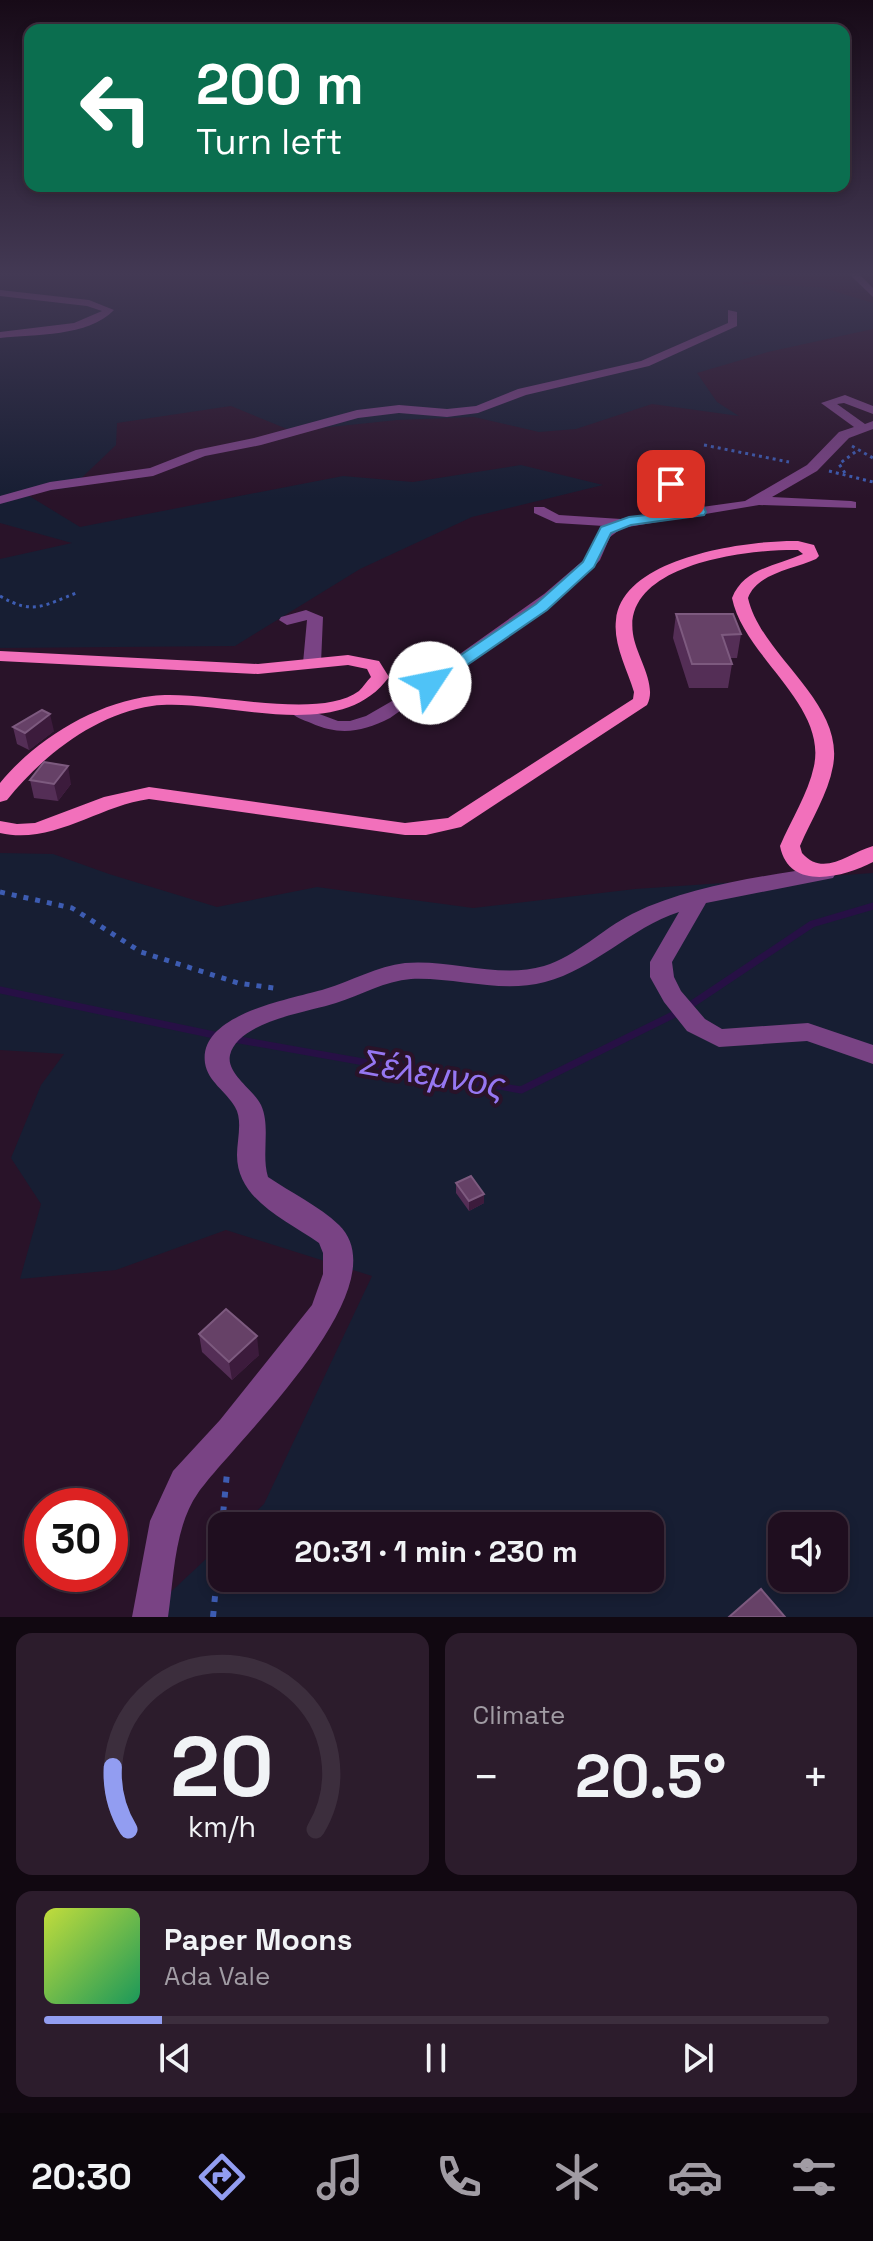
<!DOCTYPE html>
<html lang="en">
<head>
<meta charset="utf-8">
<style>
  :root { --surface:#1f0e1f; --page:#2c1c2c; --text:#f1f3f6; --muted:#a19ca4; --line:#3c2e3d; --accent:#929df1 }
  body { margin:0; font-family:"Space Grotesk",sans-serif; background:var(--page); color:var(--text); height:100vh; display:flex; flex-direction:column; font-size:30px; white-space:nowrap }
  * { box-sizing:border-box; margin:0 }
  p { font-size:26px; color:var(--muted) }
  .icon { flex:none; width:44px; height:44px; fill:none; stroke:currentColor; stroke-width:2; stroke-linecap:round; stroke-linejoin:round }
  .map { position:relative; height:1617px; overflow:hidden }
  .sheet { display:flex; flex-direction:column; gap:16px; padding:16px; background:#110811; flex:1 }
  .sheet>* { flex:none }
  .hud { position:absolute; left:24px; top:24px; width:826px; height:168px; border-radius:16px; box-shadow:0 4px 12px #0003,0 0 0 2px var(--line); background:#0b6e4f; color:#fff; overflow:hidden }
  .buttons { position:absolute; left:768px; top:1512px; display:grid; gap:16px }
  .buttons a { display:grid; place-items:center; width:80px; height:80px; border-radius:16px; background:var(--surface); box-shadow:0 4px 12px #0003,0 0 0 2px var(--line); font-size:40px }
  .speed { position:absolute; left:24px; top:1488px; display:flex; gap:16px; font-size:40px; font-weight:700; text-align:center }
  .speed>* { display:grid; place-content:center; width:104px; height:104px; border-radius:50%; background:var(--surface); box-shadow:0 4px 12px #0003,0 0 0 2px var(--line); line-height:1 }
  .speed .limit { border:12px solid #d22; background:#fff; color:#111 }
  .pin { position:absolute; display:grid; place-items:center; width:68px; height:68px; color:#fff; margin:-34px; border-radius:16px; box-shadow:0 4px 12px #0006 }
  .me { position:absolute; width:88px; margin:-44px; rotate:56deg; stroke-linejoin:round; filter:drop-shadow(0 0 6px #0008) }
  .turn { display:flex; align-items:center; gap:28px; height:168px; padding:0 40px; font-size:36px }
  .turn .icon { width:104px; height:104px; stroke-width:2.5 }
  .turn b { display:block; font-size:56px; line-height:68px }
  .big { font-size:60px; font-weight:700; line-height:1.1 }
  .sheet .widget { flex:1; display:flex; flex-direction:column; justify-content:center; gap:12px; min-width:0; padding:0 28px; border-radius:16px; background:var(--page) }
  .sheet .dial { align-items:center; gap:0 }
  .dial svg { height:208px; overflow:visible; fill:none; stroke:var(--line); stroke-width:7; stroke-linecap:round; text-anchor:middle }
  .dial text { fill:var(--text); stroke:none }
  .song { display:flex; align-items:center; gap:24px }
  .cover { width:96px; height:96px; border-radius:12px; background:linear-gradient(135deg,hsl(70 70% 55%),hsl(150 70% 35%)) }
  .played { height:8px; border-radius:4px; background:linear-gradient(90deg,var(--accent) 15%,var(--line) 15%) }
  .keys { display:flex; justify-content:space-around; direction:ltr }
  .heat { display:flex; justify-content:space-between; align-items:center; font-size:44px; direction:ltr }
  .sheet .tiles { flex:1; display:grid; gap:16px; grid-template-columns:1fr 1fr }
  .widget:last-child { grid-column:span 2 }
  .trip { position:absolute; left:208px; top:1512px; width:456px; height:80px; border-radius:16px; background:var(--surface); box-shadow:0 4px 12px #0003,0 0 0 2px var(--line); font-weight:700; line-height:80px; text-align:center }
  .dock { display:flex; height:128px; justify-content:space-around; align-items:center; background:#0c060c; color:var(--muted) }
  .dock .icon { width:56px; height:56px }
  .dock .on { color:var(--accent) }
  .dock b { font-size:36px; color:var(--text) }
  .map>svg:first-child { display:block }
  .green { fill:#171e33; fill-rule:evenodd }
  .lines { fill:none; stroke-linecap:round; stroke-linejoin:round }
  .stream { stroke:#271045; stroke-width:7 }
  .path-far2 { stroke:#3d5cb2; stroke-width:3; stroke-dasharray:3 4; stroke-linecap:butt }
  .path-far1 { stroke:#3d5cb2; stroke-width:5; stroke-dasharray:5 7; stroke-linecap:butt }
  .path { stroke:#3d5cb2; stroke-width:6; stroke-dasharray:6 9; stroke-linecap:butt }
  .minor { fill:#794384; fill-rule:evenodd }
  .major { fill:#f270bb; fill-rule:evenodd }
  .wall { fill:#542e56 }
  .shaded-wall { fill:#3c1b3c }
  .building { fill:#664167; stroke:#7d5a7f; stroke-width:2 }
  .route { fill:#4fc3f7; stroke:#337fa1; stroke-width:2 }
  .labels { text-anchor:middle; dominant-baseline:central; stroke-width:8; stroke-linejoin:round; paint-order:stroke }
  .near-water-label { font-size:36px; font-style:italic; fill:#9677f2; stroke:#291329 }
</style>
</head>
<body>
<div class="map">
<svg width="873" height="1617" viewBox="0 0 873 1617">
  <rect width="100%" height="100%" fill="#291329"/>
  <path class="green" d="M0 272H790L741 284 820 287 873 303V329L768 352 697 373 717 402 739 416 652 404 576 429 539 432 474 417 397 420 292 431 231 406 117 423 116 445 72 487 26 494 80 527 343 476 413 482 521 465 603 485 472 517 360 569 235 646 0 648V559L72 543 0 523Z
    M0 853 53 854 109 874 217 907 317 887 473 908 635 889 873 873V1617H144L222 1544V1578H650V1526H241L264 1504 372 1276 226 1230 116 1270 20 1279 41 1204 11 1158 41 1085 64 1054 0 1050ZM782 1526H834V1578H782Z"/>
  <g class="lines">
    <path class="stream" d="M0 990 219 1036
      M234 1039 521 1090 683 1010 812 924 873 906"/>
    <path class="path-far2" d="M704 445 789 462
      M852 446 873 458
      M829 471 873 482
      M845 473 839 464 858 450
      M0 596C34 616 44 605 79 592"/>
    <path class="path-far1" d="M0 892 72 908 141 952 238 983 280 989"/>
    <path class="path" d="M213 1617 227 1473"/>
    <path class="minor" d="M847 272H857L873 288V297Z
      M0 290 89 300 114 310C88 337 35 334 0 338V332L74 323 102 311 87 306 0 296Z
      M728 310 737 312V326L649 366 526 395 478 413 447 417 399 413 358 418 261 445 205 456 153 476 51 490 0 504V496L50 482 150 468 196 450 254 438 357 410 399 405 447 409 476 406 518 389 641 361 728 323Z
      M845 395 873 406V414L844 403 837 404 865 424 873 421V429L849 438 817 471 772 497 851 501 856 502V508L759 505 622 528 610 537 600 560 591 570 556 601 390 718C362 732 340 736 311 723 303 720 295 717 289 711L298 706 338 721H350L366 716 399 697 544 594 586 558 604 526 556 523 534 513V507H544L559 515 621 519 683 510 664 502 649 489 678 481 696 490 702 507 745 501 807 465 839 432 854 427 821 403ZM676 490 685 495 686 501 667 491Z
      M306 610 323 617 321 663 312 668 303 663 307 620 287 625 279 620 281 617Z
      M825 866 833 868 836 873 833 878 706 903 672 962 674 977 681 991 705 1019 722 1029 808 1023 873 1045V1064L807 1041 719 1047 687 1031 664 1002 650 977V962L679 912C630 928 595 969 545 982 501 994 456 977 411 979 385 981 361 995 336 1003 309 1012 238 1021 230 1055 226 1074 253 1089 261 1105 271 1127 261 1154 268 1177 290 1192 319 1206 339 1225 403 1288 233 1443 198 1493 174 1527 174 1578 168 1617H132L150 1521 173 1471 220 1420 312 1305 323 1274V1253L319 1243C286 1220 237 1200 237 1155 237 1140 243 1120 235 1107 226 1091 208 1082 205 1063 198 1013 293 999 325 989 352 981 377 966 405 963 451 959 499 979 544 966 577 956 602 929 632 914 691 885 761 877 825 866Z"/>
    <path class="major" d="M798 541 814 545 819 556 816 559C794 569 757 573 748 598 761 656 845 702 833 766 828 794 811 820 800 846L802 853C824 878 848 853 873 846V862C844 877 789 892 780 846 791 820 808 794 814 766 827 704 744 657 732 598 744 568 776 566 803 554L798 550C751 549 622 563 633 634 636 656 658 685 647 705L461 827 426 835H405L149 799C98 806 53 845 0 833V821L17 824 35 823 104 797 149 787 405 823 448 818 633 699 634 692C627 669 613 644 616 620 622 556 750 540 798 541Z
      M0 651 258 664 348 655 379 661 389 677C338 747 224 697 152 706 95 714 41 757 7 800L0 802V783C36 739 95 703 152 696 205 689 317 722 359 691 363 687 367 681 371 677L367 669 348 665 258 674 0 661Z"/>
  </g>
  <path class="wall" d="M676 614 741 634 737 658H730L732 664 728 688H689L673 638Z
    M13 727 54 731 29 750 17 744Z
    M30 780 71 784 58 801 34 798Z
    M456 1183 484 1203 469 1211 456 1193Z
    M199 1334 259 1355 232 1380 202 1352Z"/>
  <path class="shaded-wall" d="M50 714 54 731 29 750 25 733Z
    M68 766 71 784 58 801 54 784Z
    M484 1194V1203L469 1211V1201Z
    M257 1336 259 1355 232 1380 229 1362Z"/>
  <path class="building" d="M676 614H733L741 634 722 635 732 664H692Z
    M42 710 50 714 25 733 13 727Z
    M44 762 68 766 54 784 30 780Z
    M471 1176 484 1194 469 1201 456 1183Z
    M226 1309 257 1336 229 1362 199 1334Z
    M761 1589 785 1617H729Z"/>
  <linearGradient id="sky" x2="0" y2="1"><stop stop-color="#170a17"/><stop offset="0.55" stop-color="#433954"/><stop offset="1" stop-color="#433954" stop-opacity="0"/></linearGradient>
  <rect width="873" height="498" fill="url(#sky)"/>
  <path class="route" d="M671 480 696 491 706 512 704 515 631 525 611 533 594 567 547 610 435 687H424V680L536 604 583 562 601 527 629 517 690 510 685 495 665 484Z"/>
  <g class="labels">
    <g class="near-water-label">
      <text transform="translate(433 1074) rotate(10)">Σέλεμνος</text>
    </g>
  </g>
</svg>
<div class="buttons">
<a><svg class="icon" aria-label="sound" viewBox="0 0 24 24"><path d="M4 9h4l5-4v14l-5-4H4zM17 9q2 3 0 6"/></svg></a>
</div>
<div class="speed"><div class="limit">30</div></div>
<div class="pin" style="left:671px;top:484px;background:#d93025"><svg class="icon" aria-label="arrive" viewBox="0 0 24 24"><path d="M6 21V4h12l-3 4 3 4H6"/></svg></div>
<svg class="me" style="left:430px;top:683px" viewBox="-20 -20 40 40"><circle r="19" fill="#fff"/><path d="M0-13L10 11 0 6-10 11z" fill="#4fc3f7"/></svg>
<div class="trip">20:31 · 1 min · 230 m</div>
<div class="hud">
<div class="turn"><svg class="icon" aria-label="left" viewBox="0 0 24 24"><path d="M17 20v-9H6M10 6l-5 5 5 5"/></svg><div><b>200 m</b>Turn left</div></div>
</div>
</div>
<section class="sheet">
<div class="tiles">
<div class="widget dial"><svg viewBox="0 0 100 80">
<path d="M14 69A42 42 0 1 1 86 69"/>
<path d="M14 69A42 42 0 0 1 8 45" stroke="#929df1"/>
<text x="50" y="56" font-size="32" font-weight="700">20</text>
<text x="50" y="72" font-size="11">km/h</text>
</svg></div>
<div class="widget"><p>Climate</p>
<div class="heat"><a>−</a><b class="big">20.5°</b><a>+</a></div>
</div>
<div class="widget">
<div class="song"><i class="cover"></i><div><b>Paper Moons</b><p>Ada Vale</p></div></div>
<div class="played"></div>
<div class="keys"><svg class="icon" aria-label="previous" viewBox="0 0 24 24"><path d="M18 5L8 12l10 7zM5 5v14"/></svg><svg class="icon" aria-label="pause" viewBox="0 0 24 24"><path d="M8 5v14M16 5v14"/></svg><svg class="icon" aria-label="next" viewBox="0 0 24 24"><path d="M6 5l10 7-10 7zM19 5v14"/></svg></div>
</div>
</div>
</section>
<nav class="dock">
<b>20:30</b>
<svg class="icon on" aria-label="directions" viewBox="0 0 24 24"><path d="M12 3l9 9-9 9-9-9zM9 14v-3h6M13 9l2 2-2 2"/></svg>
<svg class="icon" aria-label="music" viewBox="0 0 24 24"><path d="M9 18V5l10-2v13"/><circle cx="6" cy="18" r="3"/><circle cx="16" cy="16" r="3"/></svg>
<svg class="icon" aria-label="phone" viewBox="0 0 24 24"><path d="M5 4h4l2 5-3 2q2 4 5 5l2-3 5 2v4C11 20 4 13 5 4z"/></svg>
<svg class="icon" aria-label="climate" viewBox="0 0 24 24"><path d="M12 3v18M4 7l16 10M4 17L20 7"/></svg>
<svg class="icon" aria-label="car" viewBox="0 0 24 24"><path d="M5 17H2v-5l4-1 3-4h7l3 4 3 1v5h-3M9 17h6M6 11h13"/><circle cx="7" cy="17" r="2"/><circle cx="17" cy="17" r="2"/></svg>
<svg class="icon" aria-label="filters" viewBox="0 0 24 24"><path d="M4 7h16M4 17h16"/><circle cx="9" cy="7" r="2"/><circle cx="15" cy="17" r="2"/></svg>
</nav>
</body>
</html>
